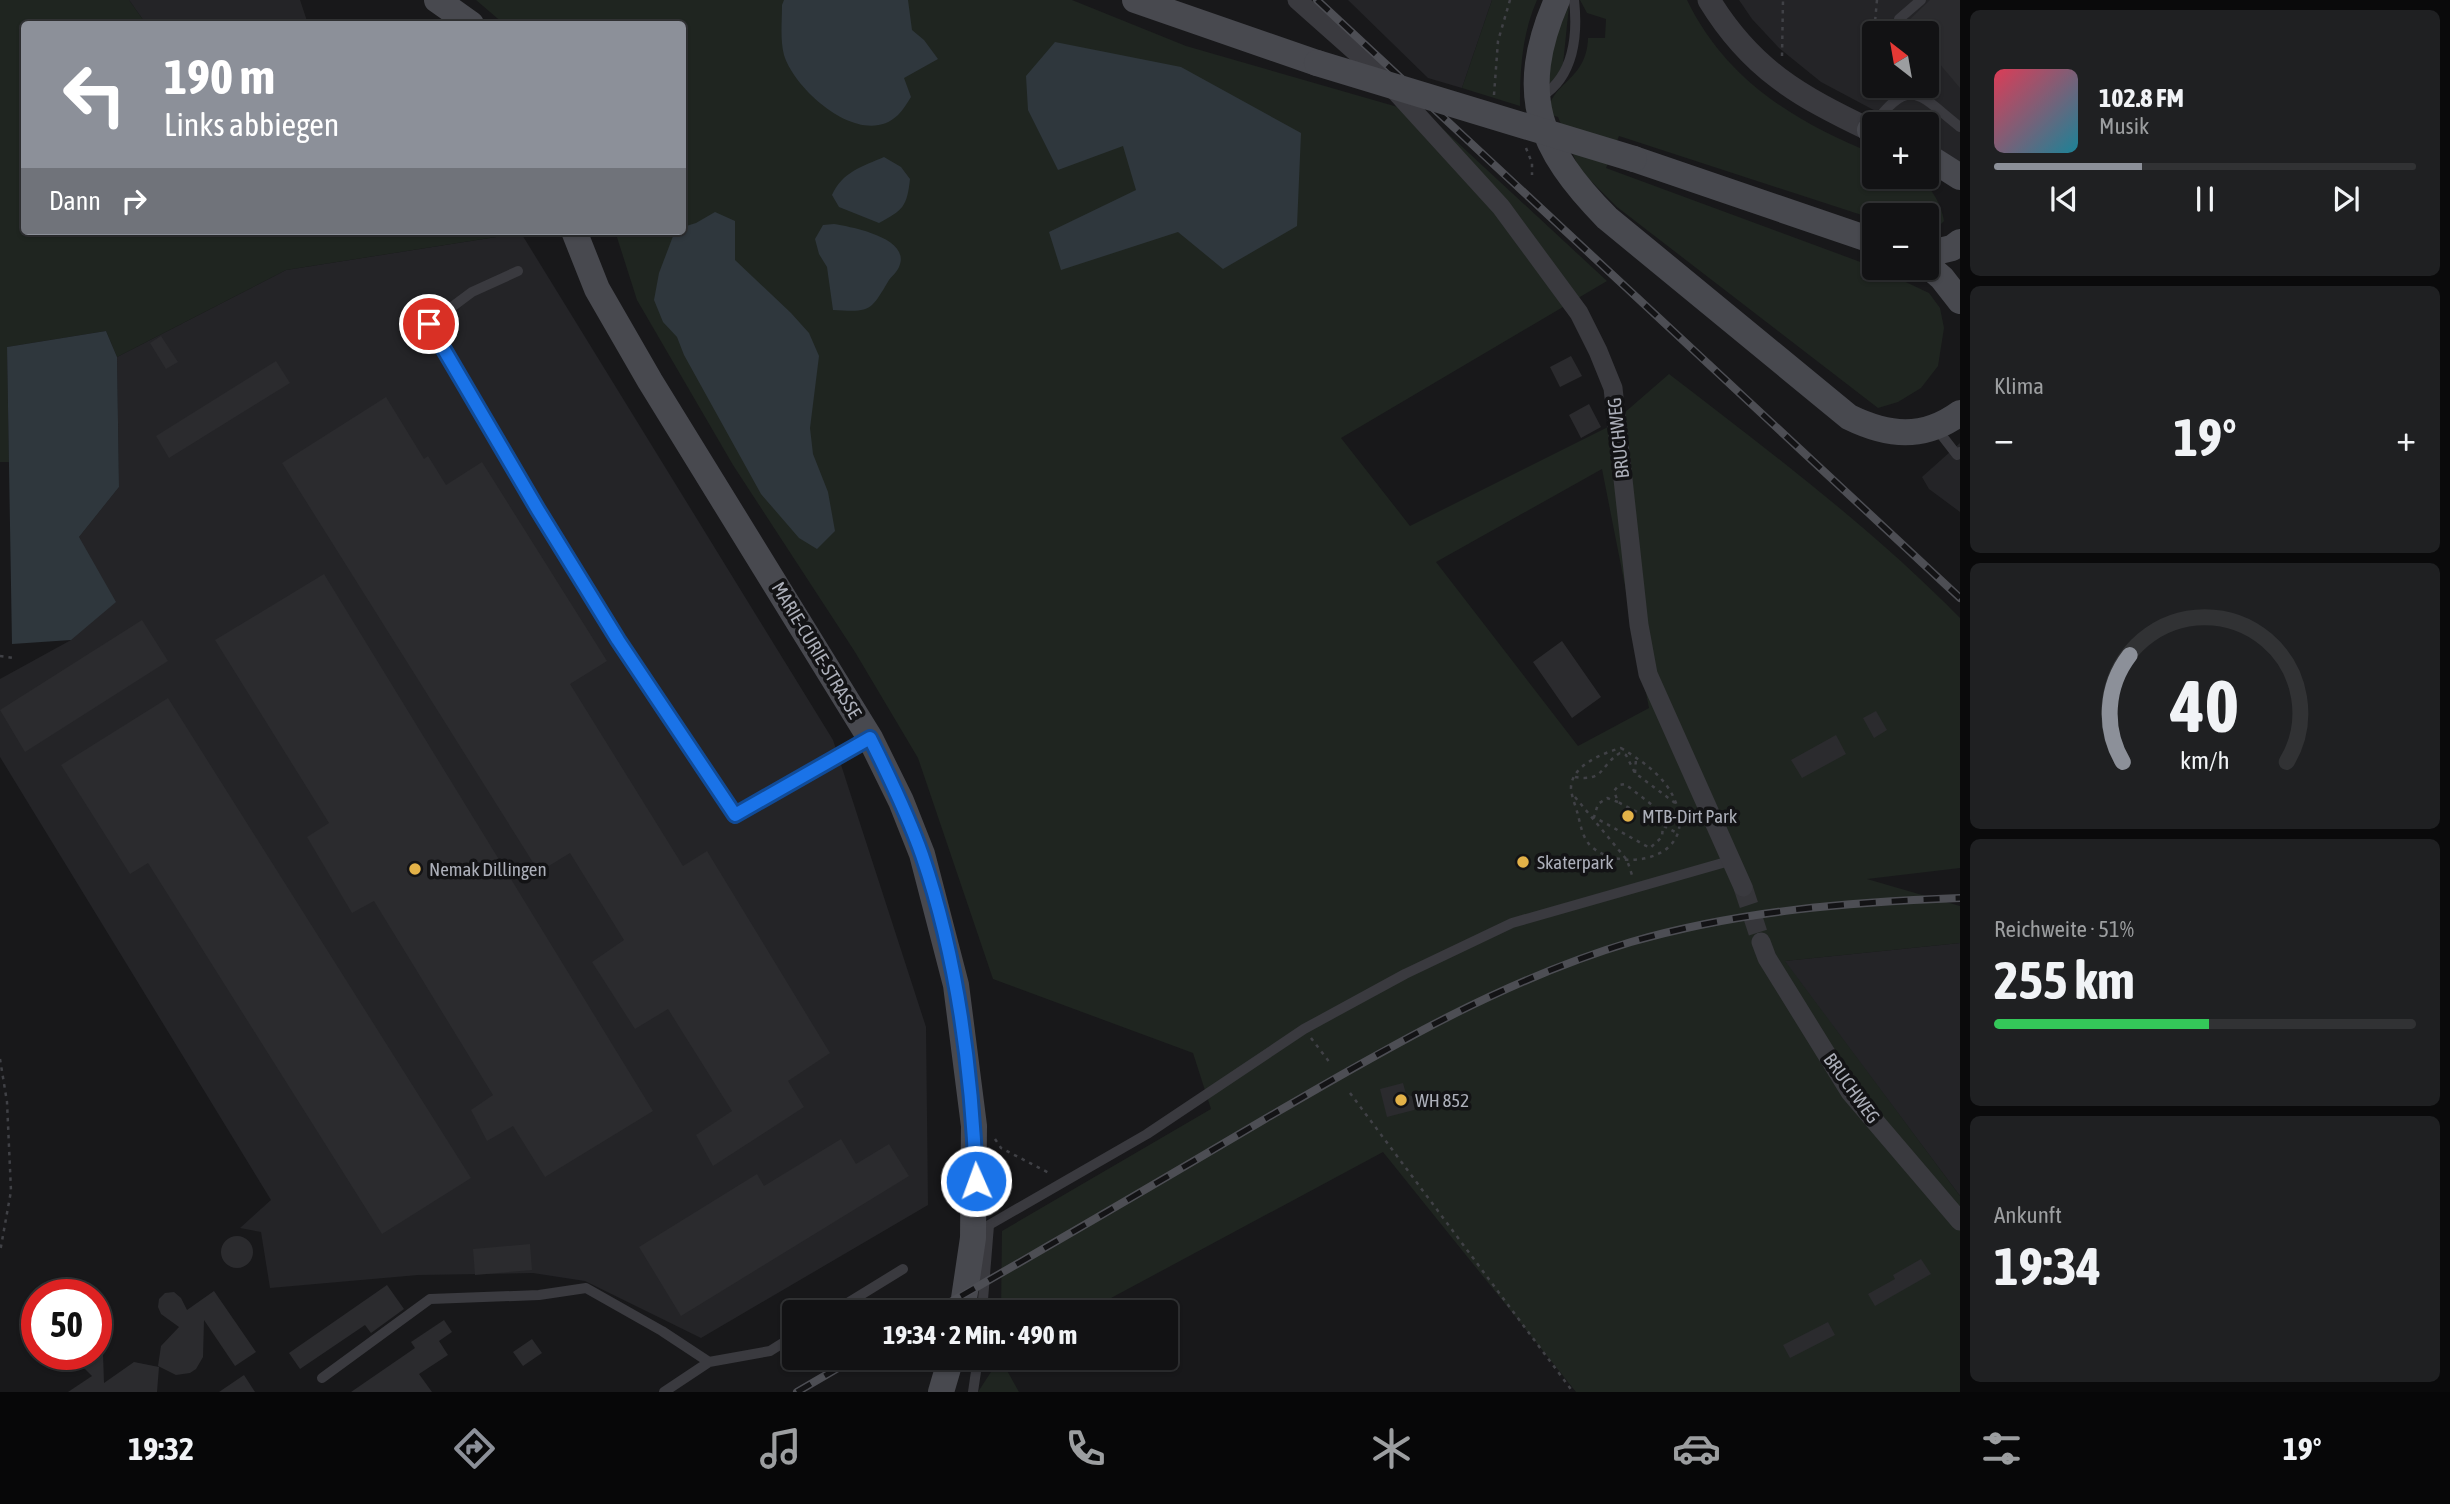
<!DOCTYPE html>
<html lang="de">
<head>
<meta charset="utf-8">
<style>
  :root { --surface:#121214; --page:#1f2022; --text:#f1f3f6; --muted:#9c9ea0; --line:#313234; --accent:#8c9099 }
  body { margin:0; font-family:"Asap Condensed",sans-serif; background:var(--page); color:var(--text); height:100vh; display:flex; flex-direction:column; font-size:26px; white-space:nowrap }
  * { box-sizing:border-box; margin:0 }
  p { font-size:23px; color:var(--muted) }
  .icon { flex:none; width:38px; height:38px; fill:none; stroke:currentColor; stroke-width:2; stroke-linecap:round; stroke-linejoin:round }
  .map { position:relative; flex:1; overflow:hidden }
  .panel { display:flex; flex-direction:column; gap:10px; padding:10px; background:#0a0a0b; width:490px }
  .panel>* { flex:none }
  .guide { position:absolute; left:21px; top:21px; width:665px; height:214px; border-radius:7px; box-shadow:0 2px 5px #0004,0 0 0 2px var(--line); background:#8c9099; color:#fff; overflow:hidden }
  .needle { width:46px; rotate:329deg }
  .tools { position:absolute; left:1862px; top:21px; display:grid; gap:14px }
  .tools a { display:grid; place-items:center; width:77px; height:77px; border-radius:7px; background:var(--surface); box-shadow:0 2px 5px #0004,0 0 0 2px var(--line); font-size:35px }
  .speed { position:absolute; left:21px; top:1279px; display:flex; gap:14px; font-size:35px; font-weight:700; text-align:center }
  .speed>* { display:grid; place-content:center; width:91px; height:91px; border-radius:50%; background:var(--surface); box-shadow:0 2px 5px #0004,0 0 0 2px var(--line); line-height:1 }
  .speed .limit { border:10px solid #d22; background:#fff; color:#111 }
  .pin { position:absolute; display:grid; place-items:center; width:60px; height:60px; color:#fff; margin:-30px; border:4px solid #fff; border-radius:50%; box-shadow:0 2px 7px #0007 }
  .me { position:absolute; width:77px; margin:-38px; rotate:358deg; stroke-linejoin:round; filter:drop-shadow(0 0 5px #0008) }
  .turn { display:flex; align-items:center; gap:24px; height:147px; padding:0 28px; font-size:32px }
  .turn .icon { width:91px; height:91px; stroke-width:2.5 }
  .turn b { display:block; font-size:49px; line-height:60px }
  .then { display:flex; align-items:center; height:66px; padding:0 28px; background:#0003; gap:14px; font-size:26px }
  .big { font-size:52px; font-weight:700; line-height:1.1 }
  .panel .tile { flex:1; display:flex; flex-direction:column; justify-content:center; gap:10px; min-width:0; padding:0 24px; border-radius:10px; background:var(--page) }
  .panel .dial { align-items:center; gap:0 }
  .dial svg { height:182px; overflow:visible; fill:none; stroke:var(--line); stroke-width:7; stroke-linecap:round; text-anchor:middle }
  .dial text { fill:var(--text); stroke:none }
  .song { display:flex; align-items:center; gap:21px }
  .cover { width:84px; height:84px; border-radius:10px; background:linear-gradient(135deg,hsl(350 70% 55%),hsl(190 70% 35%)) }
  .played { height:7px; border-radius:4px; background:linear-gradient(90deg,var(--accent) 35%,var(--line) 35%) }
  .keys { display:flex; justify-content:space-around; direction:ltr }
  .heat { display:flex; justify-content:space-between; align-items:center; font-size:38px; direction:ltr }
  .charge { height:10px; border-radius:5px; background:linear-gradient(90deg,#34c759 51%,var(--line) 0) }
  .trip { position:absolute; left:782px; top:1300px; width:396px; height:70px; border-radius:7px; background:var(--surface); box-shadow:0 2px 5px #0004,0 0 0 2px var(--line); font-weight:700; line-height:70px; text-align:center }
  .tab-bar { display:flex; height:112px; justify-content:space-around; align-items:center; background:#070708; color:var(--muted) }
  .tab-bar .icon { width:49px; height:49px }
  .tab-bar .active { color:var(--accent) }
  .tab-bar b { font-size:32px; color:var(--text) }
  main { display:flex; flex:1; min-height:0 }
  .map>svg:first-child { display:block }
  .built { fill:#242427; fill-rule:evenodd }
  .green { fill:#1f2520; fill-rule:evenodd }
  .water { fill:#2f373d }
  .building { fill:#2b2b2e }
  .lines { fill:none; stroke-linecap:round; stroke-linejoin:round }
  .minor-tunnel { stroke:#36363a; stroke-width:19; stroke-dasharray:19 10; stroke-linecap:butt }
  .path { stroke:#404146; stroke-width:2.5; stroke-dasharray:3.5 5; stroke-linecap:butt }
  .service { stroke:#3a3a3f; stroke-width:10 }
  .minor { stroke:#3a3a3f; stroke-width:19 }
  .tertiary { stroke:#3a3a3f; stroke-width:23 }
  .secondary { stroke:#48494f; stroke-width:26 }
  .rail-casing { stroke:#4d4e54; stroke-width:8 }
  .rail { stroke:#131315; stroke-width:5; stroke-dasharray:16; stroke-linecap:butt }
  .secondary-bridge { stroke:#48494f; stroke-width:26 }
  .route-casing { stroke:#114b97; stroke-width:18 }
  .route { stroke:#1a73e8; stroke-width:12 }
  .poi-dot { fill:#e3b248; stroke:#131315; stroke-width:2.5 }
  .labels { text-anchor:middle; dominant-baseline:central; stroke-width:7; stroke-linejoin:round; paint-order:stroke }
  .street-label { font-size:19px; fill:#acafb9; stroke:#131315 }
  .poi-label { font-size:19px; fill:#acafb9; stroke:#131315; text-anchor:start }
</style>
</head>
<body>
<main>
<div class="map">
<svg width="1960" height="1392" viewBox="0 0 1960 1392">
  <rect width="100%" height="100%" fill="#18181a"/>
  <path class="built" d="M129 0H300L308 24H146Z
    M1348 0H1492L1462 88 1428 78Z
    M1739 0H1960V162L1927 141V124H1900L1821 82 1779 48 1752 19ZM1874 33H1927V86H1874Z
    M521 233 833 740 926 1027 928 1205 701 1338 585 1281 533 1273 418 1275 270 1288 261 1232 240 1228 271 1200 0 757V679L71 640 79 537 119 487 117 357 286 270Z
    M1960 443V512L1929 489 1922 477Z
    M1960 943V1196L1784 961Z"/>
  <path class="green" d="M0 0H129L146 24H24V231H518L521 233 286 270 117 357 106 331 7 347 9 462H0Z
    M476 0H1072L1186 46 1429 116 1607 281 1341 438 1410 526 1608 427 1669 374C1769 451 1872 528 1960 618V868L1867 879 1960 906V943L1785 961 1960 1196V1392H1576L1383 1152 1085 1312H1001L1002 1231 1211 1109 1193 1053 993 979 918 758 855 652 733 465 637 300 615 231H682V24H504ZM1602 469 1649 708 1578 746 1436 562Z
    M1492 0H1537C1522 34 1520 69 1520 106L1462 88Z
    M1580 0H1687C1726 80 1795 122 1874 154V177C1886 177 1902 174 1913 177 1930 181 1942 206 1944 221L1933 232 1927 233V215H1874V219L1619 136 1606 168 1874 267 1929 293 1940 308 1944 328 1938 366 1921 388 1898 402 1878 408 1617 207 1579 169 1558 117 1548 114C1550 82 1587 81 1588 38H1605L1606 19 1587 13Z
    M1569 6 1563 64 1556 80 1549 83 1550 48Z
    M1000 1358 1019 1392H978Z"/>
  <path class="water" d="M784 0H908L912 30 924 40 938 59 904 78 911 97C907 103 903 110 898 115 862 150 795 91 784 55 780 40 782 21 782 5Z
    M1055 42 1181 67 1301 133 1297 226 1223 269 1178 232 1061 270 1049 232 1136 190 1123 146 1058 170 1028 110 1026 76Z
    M884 157 901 167 910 179C907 207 903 210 879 223L839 207 832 195C842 172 863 166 884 157Z
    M715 212 735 221V260L791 313 809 333 819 356 810 428 813 454 828 492 835 531 817 549 799 538 761 494 684 355 677 337 663 322 654 300 659 273 675 231H682L683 227 696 223Z
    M834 224C852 227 912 238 899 267 897 272 892 276 889 280 870 312 871 312 833 310L827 267 819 254 815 239 823 225Z
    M106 331 117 357 119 487 79 537 116 602 71 640 12 644 7 347Z"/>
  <path class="building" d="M1930 0H1960V88L1927 49V33H1913L1905 24Z
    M161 336 178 362 166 369 150 343Z
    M1571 356 1582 376 1560 387 1550 367Z
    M276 361 290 383 169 458 156 436Z
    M386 397 424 459 428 456 446 485 482 462 607 661 570 684 683 866 707 851 830 1053 788 1081 804 1107 713 1166 696 1135 732 1111 668 1009 635 1029 592 962 624 940 570 853 539 872 282 463Z
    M1589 404 1601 427 1581 438 1569 415Z
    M324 574 653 1111 545 1177 513 1126 487 1141 471 1110 493 1095 374 901 352 913 307 837 329 823 215 640Z
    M142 620 168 661 25 752 0 710Z
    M1562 641 1601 697 1572 718 1533 662Z
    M168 698 471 1178 382 1234 148 863 130 874 61 765Z
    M1876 711 1887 730 1874 738 1863 718Z
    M1836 735 1846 754 1802 778 1791 760Z
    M1403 1083 1406 1094 1420 1099 1414 1110 1387 1117 1380 1089Z
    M841 1139 856 1164 889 1144 909 1176 681 1316 639 1247 757 1174 764 1186Z
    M221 1252a16 16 0 1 1 32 0a16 16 0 1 1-32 0Z
    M530 1244 532 1270 475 1275 473 1249Z
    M1921 1259 1931 1274 1875 1306 1868 1294 1895 1279 1893 1275Z
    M387 1285 404 1309 371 1333 365 1325 300 1369 289 1353Z
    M214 1291 256 1352 235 1366 204 1320 203 1357 196 1369 190 1373 176 1375 158 1366 161 1346 179 1327 161 1314 158 1307 159 1299 165 1293 174 1292 181 1298 187 1310Z
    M444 1320 452 1332 439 1341 448 1355 419 1374 432 1392H351L415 1348 411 1342Z
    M1828 1322 1835 1335 1790 1358 1783 1345Z
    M532 1339 542 1353 523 1366 513 1352Z
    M79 1354H103L104 1383 134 1362 159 1367 157 1392H68L92 1376 82 1366Z
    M244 1375 255 1392H219Z"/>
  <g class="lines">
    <path class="minor-tunnel" d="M1743 887 1761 942"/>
    <path class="path" d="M1877 0 1875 22 1883 32
      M1782 56 1783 0
      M1494 95 1498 41 1510 0
      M1526 148 1532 163V175
      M0 656 14 658
      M1621 748C1647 764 1673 782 1679 814 1687 861 1621 871 1593 848 1583 840 1581 827 1578 815 1576 807 1572 798 1571 789 1570 766 1603 753 1621 748Z
      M1635 773 1636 759
      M1575 777C1605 782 1600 765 1620 753L1626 755 1635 773 1675 803
      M1575 797 1627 860 1632 875
      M1618 802 1607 798 1598 804 1594 817 1650 848 1662 837 1663 825
      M1678 825 1625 784 1619 785 1614 791 1618 802 1679 834
      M1311 1038 1330 1063
      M0 1059 7 1102 11 1191 0 1252
      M1350 1093 1573 1392
      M995 1139 1001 1148 1051 1174"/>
    <path class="service" d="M1896 33 1899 19 1921 0
      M1542 96C1574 76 1578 35 1574 0
      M1874 124C1911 74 1920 96 1960 127
      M518 271 472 292 429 324 538 510 619 640 735 815 870 738
      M1936 428 1957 455 1960 452
      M833 1312 903 1269
      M982 1312 989 1225 1147 1134 1304 1029 1405 974 1512 923 1733 860
      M322 1378 430 1299 539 1295 586 1288 662 1331 709 1362
      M664 1392 709 1362 770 1351 794 1336
      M973 1392 978 1358"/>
    <path class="minor" d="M1297 0 1377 71 1501 207 1579 313 1598 351 1613 388 1639 625 1648 674 1743 887
      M1761 942 1767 958 1850 1092 1960 1221"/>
    <path class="tertiary" d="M1709 0C1751 69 1799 96 1870 130"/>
    <path class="secondary" d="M437 0 471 24
      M1135 0 1317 63
      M1557 0C1516 94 1539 149 1607 218L1849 417C1888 436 1923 440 1960 413
      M1870 130 1874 131
      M1927 156 1960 177
      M1634 159 1874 241
      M574 231 597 289 650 381 870 738 901 801 922 854 956 985 974 1126 973 1238 962 1312
      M1927 254 1952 248 1960 242
      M1927 265 1942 278 1960 301
      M941 1392 951 1358"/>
    <g class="rail-casing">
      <path id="rail" d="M1317 0 1960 598
        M933 1312C1044 1249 1155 1184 1265 1119 1382 1051 1500 981 1631 942 1739 911 1848 902 1960 898
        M797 1392 855 1358"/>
    </g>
    <use href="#rail" class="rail"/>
    <path class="secondary-bridge" d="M1317 63 1634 159"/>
  </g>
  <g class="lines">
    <g class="route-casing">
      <path id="route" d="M429 324 538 510 618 640 735 815 870 738C889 776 908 815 922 855 958 960 972 1071 976 1181"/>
    </g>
    <use href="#route" class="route"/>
  </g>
  <g class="poi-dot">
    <circle cx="1628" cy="816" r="7"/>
    <circle cx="1523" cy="862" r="7"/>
    <circle cx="415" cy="869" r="7"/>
    <circle cx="1401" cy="1100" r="7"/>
  </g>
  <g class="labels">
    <g class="street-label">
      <text transform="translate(1618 438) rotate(-96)">BRUCHWEG</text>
      <text transform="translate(817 650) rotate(59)">MARIE-CURIE-STRASSE</text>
      <text transform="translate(1852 1088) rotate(54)">BRUCHWEG</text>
    </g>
    <g class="poi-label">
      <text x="1642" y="816">MTB-Dirt Park</text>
      <text x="1537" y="862">Skaterpark</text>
      <text x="429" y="869">Nemak Dillingen</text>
      <text x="1415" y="1100">WH 852</text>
    </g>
  </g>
</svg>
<div class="tools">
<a><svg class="needle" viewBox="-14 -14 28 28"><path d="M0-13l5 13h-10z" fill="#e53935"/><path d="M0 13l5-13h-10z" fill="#9c9ea0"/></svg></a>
<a>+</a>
<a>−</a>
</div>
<div class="speed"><div class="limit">50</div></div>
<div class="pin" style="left:429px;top:324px;background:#d93025"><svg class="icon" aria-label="arrive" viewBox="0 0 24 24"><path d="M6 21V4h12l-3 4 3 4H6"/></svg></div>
<svg class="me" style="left:976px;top:1181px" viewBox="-20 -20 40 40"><circle r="17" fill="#1a73e8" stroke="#fff" stroke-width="3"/><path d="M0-11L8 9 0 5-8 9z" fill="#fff"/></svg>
<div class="trip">19:34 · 2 Min. · 490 m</div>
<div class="guide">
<div class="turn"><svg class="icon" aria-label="left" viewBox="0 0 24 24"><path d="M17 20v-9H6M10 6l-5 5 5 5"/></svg><div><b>190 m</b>Links abbiegen</div></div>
<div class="then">Dann<svg class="icon" aria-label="right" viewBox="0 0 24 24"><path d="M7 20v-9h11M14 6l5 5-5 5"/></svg></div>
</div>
</div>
<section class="panel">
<div class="tile">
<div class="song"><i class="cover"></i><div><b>102.8 FM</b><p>Musik</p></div></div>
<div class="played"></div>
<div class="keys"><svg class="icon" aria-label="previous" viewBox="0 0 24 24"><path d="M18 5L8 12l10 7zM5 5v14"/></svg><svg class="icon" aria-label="pause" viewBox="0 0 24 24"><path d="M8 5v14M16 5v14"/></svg><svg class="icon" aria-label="next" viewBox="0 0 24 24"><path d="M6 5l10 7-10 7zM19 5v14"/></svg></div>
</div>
<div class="tile"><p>Klima</p>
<div class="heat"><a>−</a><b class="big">19°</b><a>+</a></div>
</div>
<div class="tile dial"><svg viewBox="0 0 100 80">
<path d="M14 69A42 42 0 1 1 86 69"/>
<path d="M14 69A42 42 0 0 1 17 22" stroke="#8c9099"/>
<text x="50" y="56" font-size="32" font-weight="700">40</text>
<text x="50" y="72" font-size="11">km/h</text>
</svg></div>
<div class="tile"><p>Reichweite · 51%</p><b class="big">255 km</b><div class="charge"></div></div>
<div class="tile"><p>Ankunft</p><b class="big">19:34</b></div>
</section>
</main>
<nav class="tab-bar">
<b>19:32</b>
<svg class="icon active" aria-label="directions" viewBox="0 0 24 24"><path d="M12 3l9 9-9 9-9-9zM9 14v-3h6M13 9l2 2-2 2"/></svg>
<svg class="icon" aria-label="music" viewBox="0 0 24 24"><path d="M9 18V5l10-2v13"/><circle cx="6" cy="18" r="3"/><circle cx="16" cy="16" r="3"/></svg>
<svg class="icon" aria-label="phone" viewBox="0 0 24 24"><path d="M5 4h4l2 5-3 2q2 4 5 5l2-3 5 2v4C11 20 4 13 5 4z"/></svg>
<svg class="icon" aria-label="climate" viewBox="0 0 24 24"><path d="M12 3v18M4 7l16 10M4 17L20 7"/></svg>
<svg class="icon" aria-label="car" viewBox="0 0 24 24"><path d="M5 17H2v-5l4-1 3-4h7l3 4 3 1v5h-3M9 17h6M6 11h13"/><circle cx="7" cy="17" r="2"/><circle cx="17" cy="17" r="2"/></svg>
<svg class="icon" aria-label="filters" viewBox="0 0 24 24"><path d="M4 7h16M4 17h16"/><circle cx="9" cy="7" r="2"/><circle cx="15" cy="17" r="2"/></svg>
<b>19°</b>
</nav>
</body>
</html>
